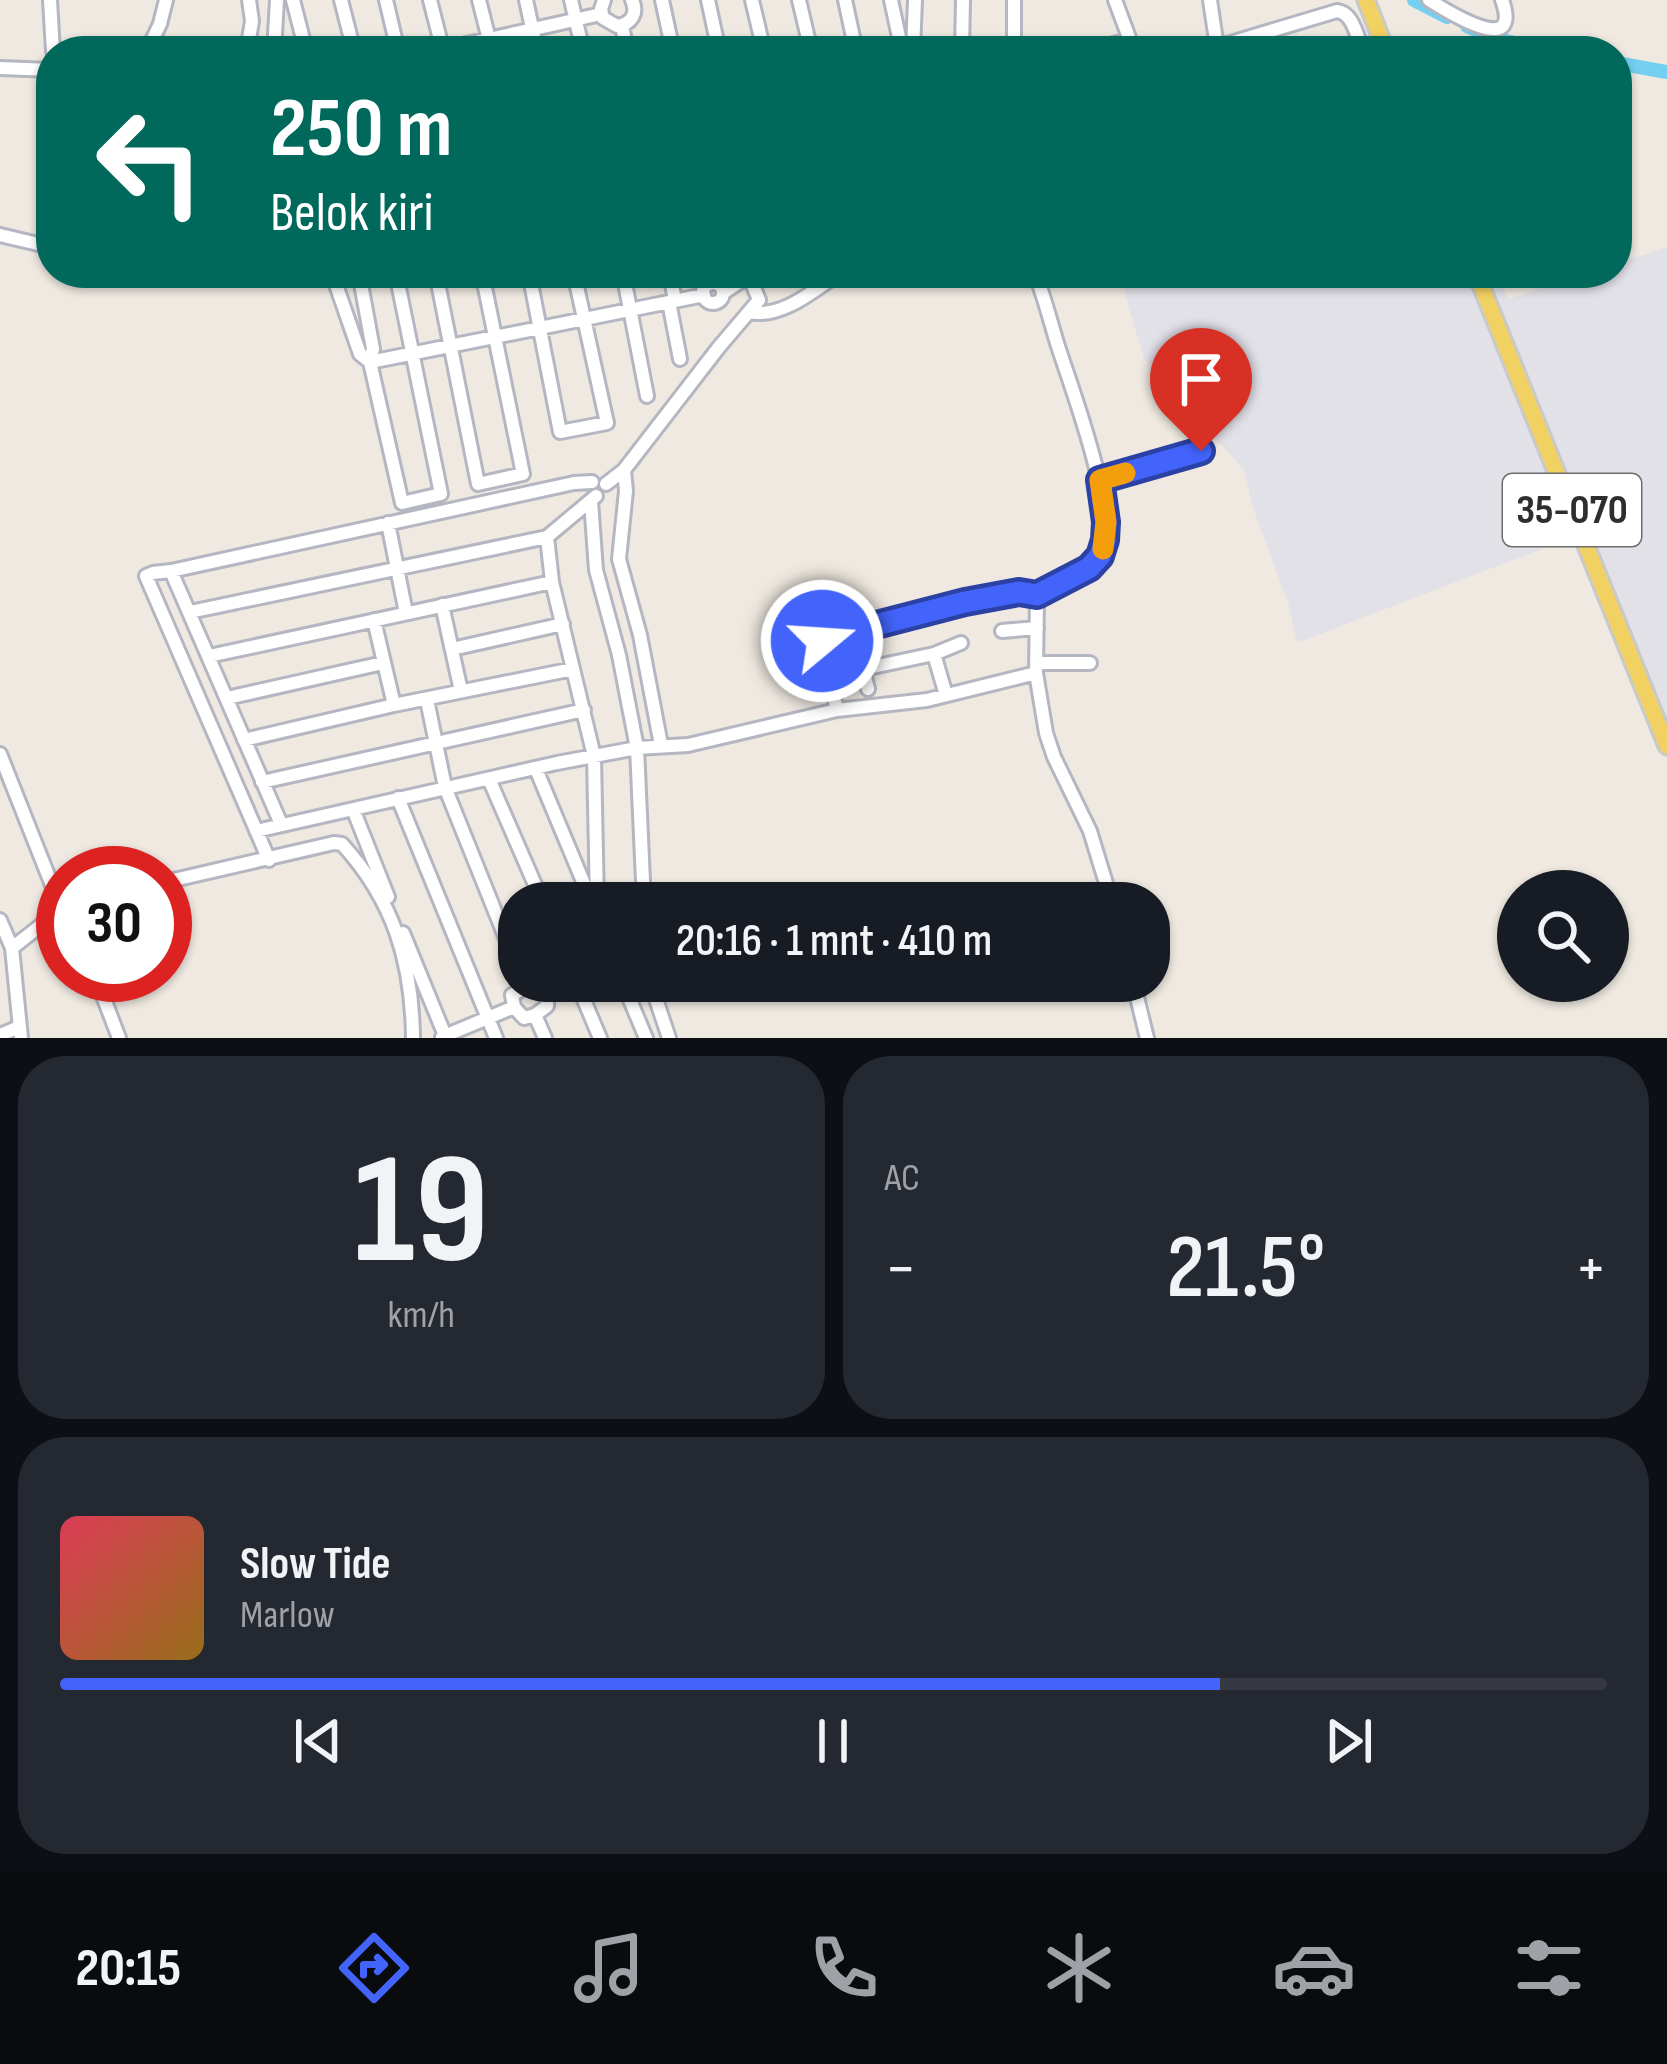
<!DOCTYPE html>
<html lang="id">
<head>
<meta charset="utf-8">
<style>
  :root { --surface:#171b24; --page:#242831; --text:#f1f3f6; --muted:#9ea1a6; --line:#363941; --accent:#4264fb }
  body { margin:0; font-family:"Sofia Sans Condensed",sans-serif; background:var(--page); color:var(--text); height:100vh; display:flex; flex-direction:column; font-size:45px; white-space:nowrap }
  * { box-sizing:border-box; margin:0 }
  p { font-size:39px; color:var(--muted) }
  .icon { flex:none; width:66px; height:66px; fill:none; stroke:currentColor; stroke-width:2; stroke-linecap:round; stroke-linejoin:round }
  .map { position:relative; height:1038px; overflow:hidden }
  .details { display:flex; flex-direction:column; gap:18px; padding:18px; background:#0d0f14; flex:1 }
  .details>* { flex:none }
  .top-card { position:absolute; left:36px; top:36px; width:1596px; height:252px; border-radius:48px; box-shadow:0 3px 9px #0004; background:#00695c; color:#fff; overflow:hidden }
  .controls { position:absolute; left:1497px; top:870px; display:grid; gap:24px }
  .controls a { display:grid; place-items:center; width:132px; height:132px; border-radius:50%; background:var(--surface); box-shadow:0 3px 9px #0004; font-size:60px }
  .speed { position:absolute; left:36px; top:846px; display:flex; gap:24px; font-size:60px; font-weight:700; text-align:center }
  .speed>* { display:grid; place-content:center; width:156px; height:156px; border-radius:50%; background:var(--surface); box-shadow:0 3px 9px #0004; line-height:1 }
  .speed .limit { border:18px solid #d22; background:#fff; color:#111 }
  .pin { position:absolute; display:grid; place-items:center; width:102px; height:102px; color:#fff; margin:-123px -51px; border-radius:50% 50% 50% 0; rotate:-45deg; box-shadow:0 0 12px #0007 }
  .pin .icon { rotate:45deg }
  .me { position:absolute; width:132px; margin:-66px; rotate:72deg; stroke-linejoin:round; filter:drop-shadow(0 0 9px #0008) }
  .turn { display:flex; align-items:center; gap:42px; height:252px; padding:0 36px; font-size:54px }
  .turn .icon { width:156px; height:156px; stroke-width:2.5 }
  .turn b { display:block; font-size:84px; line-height:102px }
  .big { font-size:90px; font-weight:600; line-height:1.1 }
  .details .tile { flex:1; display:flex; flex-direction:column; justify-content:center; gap:18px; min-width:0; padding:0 42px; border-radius:48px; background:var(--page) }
  .details .dial { align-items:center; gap:0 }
  .dial b { font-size:156px; line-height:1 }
  .song { display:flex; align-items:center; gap:36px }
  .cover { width:144px; height:144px; border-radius:18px; background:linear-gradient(135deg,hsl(350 70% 55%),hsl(40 70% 35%)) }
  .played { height:12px; border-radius:6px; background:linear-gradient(90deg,var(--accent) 75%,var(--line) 75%) }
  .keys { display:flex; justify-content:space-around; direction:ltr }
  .heat { display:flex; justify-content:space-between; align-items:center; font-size:66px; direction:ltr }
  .details .tiles { flex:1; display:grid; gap:18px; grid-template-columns:1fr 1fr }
  .tile:last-child { grid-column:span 2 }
  .trip { position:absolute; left:498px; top:882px; width:672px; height:120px; border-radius:48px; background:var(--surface); box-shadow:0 3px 9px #0004; font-weight:600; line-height:120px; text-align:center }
  .dock { display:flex; height:192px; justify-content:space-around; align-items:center; background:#090b0e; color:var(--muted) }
  .dock .icon { width:84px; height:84px }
  .dock .on { color:var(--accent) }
  .dock b { font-size:54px; color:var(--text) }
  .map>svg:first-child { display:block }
  .industrial { fill:#e3e1e8 }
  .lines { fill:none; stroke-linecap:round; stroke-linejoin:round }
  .river { stroke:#75cff0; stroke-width:14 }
  .minor-casing { stroke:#b4b7c1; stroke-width:18 }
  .major-casing { stroke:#c9c9c9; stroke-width:21 }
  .minor { stroke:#fff; stroke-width:12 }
  .major { stroke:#f2d163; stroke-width:15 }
  .route-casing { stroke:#2b41a3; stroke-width:30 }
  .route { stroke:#4264fb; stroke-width:21 }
  .slow { stroke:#f59e0b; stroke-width:21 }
  .labels { text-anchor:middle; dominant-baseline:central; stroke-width:9; stroke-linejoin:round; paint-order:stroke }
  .shield { fill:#fff; stroke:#6d6d6d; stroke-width:3 }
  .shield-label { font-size:42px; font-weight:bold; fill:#2e2e2e }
</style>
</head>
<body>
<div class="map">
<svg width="1667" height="1038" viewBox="0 0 1667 1038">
  <rect width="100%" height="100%" fill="#efe9e1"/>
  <path class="industrial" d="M1667 247V746L1581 534 1297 643 1289 606 1252 505 1244 470 1144 359 1119 273H1497L1508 299 1588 273H1617V263Z"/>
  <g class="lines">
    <path class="river" d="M1414 0 1447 17
      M1467 26 1497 39 1551 51
      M1617 63 1667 72"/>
    <g class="minor-casing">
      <path id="minor" d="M50 0 53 51
        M293 0 306 51
        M341 0 354 51
        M386 0 398 51
        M430 0 443 51
        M479 0 492 51
        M526 0 537 51
        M571 0 583 51
        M604 0 601 9 603 18 617 26C632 24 638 13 632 0
        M662 0 673 51
        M708 0 719 51
        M752 0 764 51
        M799 0 811 51
        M845 0 856 51
        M891 0 902 51
        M1115 0 1134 51
        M1210 0 1217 47
        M1429 0C1448 12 1523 59 1502 0
        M622 26 627 51
        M1103 47 1128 40
        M147 51 160 24 166 0
        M247 51 252 21 249 0
        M274 51 277 0
        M435 51 601 14
        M913 51 915 0
        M962 51 963 0
        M1014 51V0
        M1217 51V47L1337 11C1353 13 1356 35 1362 47L1375 51
        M0 68 51 70
        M0 235 51 247
        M332 273 360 354 370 362
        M359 273 373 349 370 362 402 503 441 494 396 273
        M436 273 478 484 523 474 482 273
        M529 273 560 432 607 423 574 273
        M623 273 647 396
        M670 273 675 301
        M1035 273C1044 296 1050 320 1057 343 1070 385 1123 521 1099 557 1087 577 1055 582 1037 595L1036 673 1046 733 1054 757 1090 831 1112 903
        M703 293a10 10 0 1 1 20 0a10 10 0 1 1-20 0Z
        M669 302 680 359
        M749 312C782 319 814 290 840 273
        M370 362 704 295
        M624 470 626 491 619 559 640 635 661 745
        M1099 480 1201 451
        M606 484 624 470 719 347 759 300 748 273 741 281 723 293
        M591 501 596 570 619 655 637 748 644 903
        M388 523 406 613
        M547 537 552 582 594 756 597 903
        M171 571 281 824
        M442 605 461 691
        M190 612 547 537 596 496
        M374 620 394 705
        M1002 631 1037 628
        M452 649 563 624
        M934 654 946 695
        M209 656 552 582
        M1036 663H1090
        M868 689 864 673 868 668 934 654 961 643
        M227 698 383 663
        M427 700 445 787 519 971
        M837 710 822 645 824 638C867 627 999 584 1037 595
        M244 740 394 705 573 669
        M0 754 63 913
        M536 769 592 903
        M489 779 543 903
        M262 782 584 710
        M398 798 496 1038
        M353 809 388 897
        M256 831 557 763 637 748 688 745 837 710 927 700 1036 673
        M269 860 146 576 153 573 171 571 574 483 592 482
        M165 882 334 843 342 844C394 901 412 962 413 1038
        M0 920 12 948 21 1038
        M403 933 446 1038
        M12 948 63 908
        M95 975 119 1038
        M576 981 600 1038
        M622 981 646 1038
        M650 981 669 1038
        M1133 981 1147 1038
        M534 982C542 984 548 998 547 1006L535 1015 524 1018 514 1007 512 995Z
        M544 994 578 981
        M535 1015 545 1038
        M0 1035 19 1027
        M442 1037 514 1007"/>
    </g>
    <g class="major-casing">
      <path id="major" d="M1366 0 1386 51
        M1476 273 1667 746"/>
    </g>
    <use href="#minor" class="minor"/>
    <use href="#major" class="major"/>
  </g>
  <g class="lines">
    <g class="route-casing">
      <path id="route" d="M822 641 826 638 965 602 1019 592 1037 595 1089 568 1100 556 1105 540 1106 522 1100 480 1201 451"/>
    </g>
    <use href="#route" class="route"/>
    <path class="slow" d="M1103 549 1106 522 1100 480 1125 473"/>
  </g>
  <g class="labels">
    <rect class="shield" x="1503" y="474" width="138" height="72" rx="9"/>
    <g class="shield-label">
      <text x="1572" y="510">35-070</text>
    </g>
  </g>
</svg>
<div class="controls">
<a><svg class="icon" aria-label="search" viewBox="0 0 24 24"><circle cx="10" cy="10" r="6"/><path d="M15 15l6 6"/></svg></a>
</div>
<div class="speed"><div class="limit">30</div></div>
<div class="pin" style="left:1201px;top:451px;background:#d93025"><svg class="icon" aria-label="arrive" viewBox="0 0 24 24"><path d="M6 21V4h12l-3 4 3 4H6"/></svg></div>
<svg class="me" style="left:822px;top:641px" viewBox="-20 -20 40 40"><circle r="17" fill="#4264fb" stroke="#fff" stroke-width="3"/><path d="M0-11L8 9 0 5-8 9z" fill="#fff"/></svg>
<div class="trip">20:16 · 1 mnt · 410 m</div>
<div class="top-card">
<div class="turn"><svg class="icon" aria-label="left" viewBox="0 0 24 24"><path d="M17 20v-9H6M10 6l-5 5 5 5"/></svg><div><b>250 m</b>Belok kiri</div></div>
</div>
</div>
<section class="details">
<div class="tiles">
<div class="tile dial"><b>19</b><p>km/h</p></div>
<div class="tile"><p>AC</p>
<div class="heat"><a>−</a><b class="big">21.5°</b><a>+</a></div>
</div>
<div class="tile">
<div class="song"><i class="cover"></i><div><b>Slow Tide</b><p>Marlow</p></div></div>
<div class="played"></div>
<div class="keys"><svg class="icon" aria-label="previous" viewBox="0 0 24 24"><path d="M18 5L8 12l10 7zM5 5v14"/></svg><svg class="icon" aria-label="pause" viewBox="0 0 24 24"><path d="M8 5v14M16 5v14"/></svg><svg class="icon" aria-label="next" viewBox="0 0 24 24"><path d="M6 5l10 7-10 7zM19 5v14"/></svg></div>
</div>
</div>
</section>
<nav class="dock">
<b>20:15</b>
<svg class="icon on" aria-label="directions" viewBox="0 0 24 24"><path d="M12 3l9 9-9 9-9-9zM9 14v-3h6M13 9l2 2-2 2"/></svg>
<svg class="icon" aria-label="music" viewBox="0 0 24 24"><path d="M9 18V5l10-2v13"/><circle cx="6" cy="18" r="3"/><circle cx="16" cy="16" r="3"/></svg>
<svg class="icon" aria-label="phone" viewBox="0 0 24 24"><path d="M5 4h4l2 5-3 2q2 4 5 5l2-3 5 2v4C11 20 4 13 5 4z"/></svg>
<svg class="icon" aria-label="climate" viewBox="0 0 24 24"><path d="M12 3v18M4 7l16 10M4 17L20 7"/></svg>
<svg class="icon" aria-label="car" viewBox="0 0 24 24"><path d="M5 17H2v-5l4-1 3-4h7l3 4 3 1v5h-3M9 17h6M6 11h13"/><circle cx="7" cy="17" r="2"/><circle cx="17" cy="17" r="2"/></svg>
<svg class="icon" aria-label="filters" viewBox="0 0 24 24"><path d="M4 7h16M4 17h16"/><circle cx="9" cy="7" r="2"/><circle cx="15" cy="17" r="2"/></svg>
</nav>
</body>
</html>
